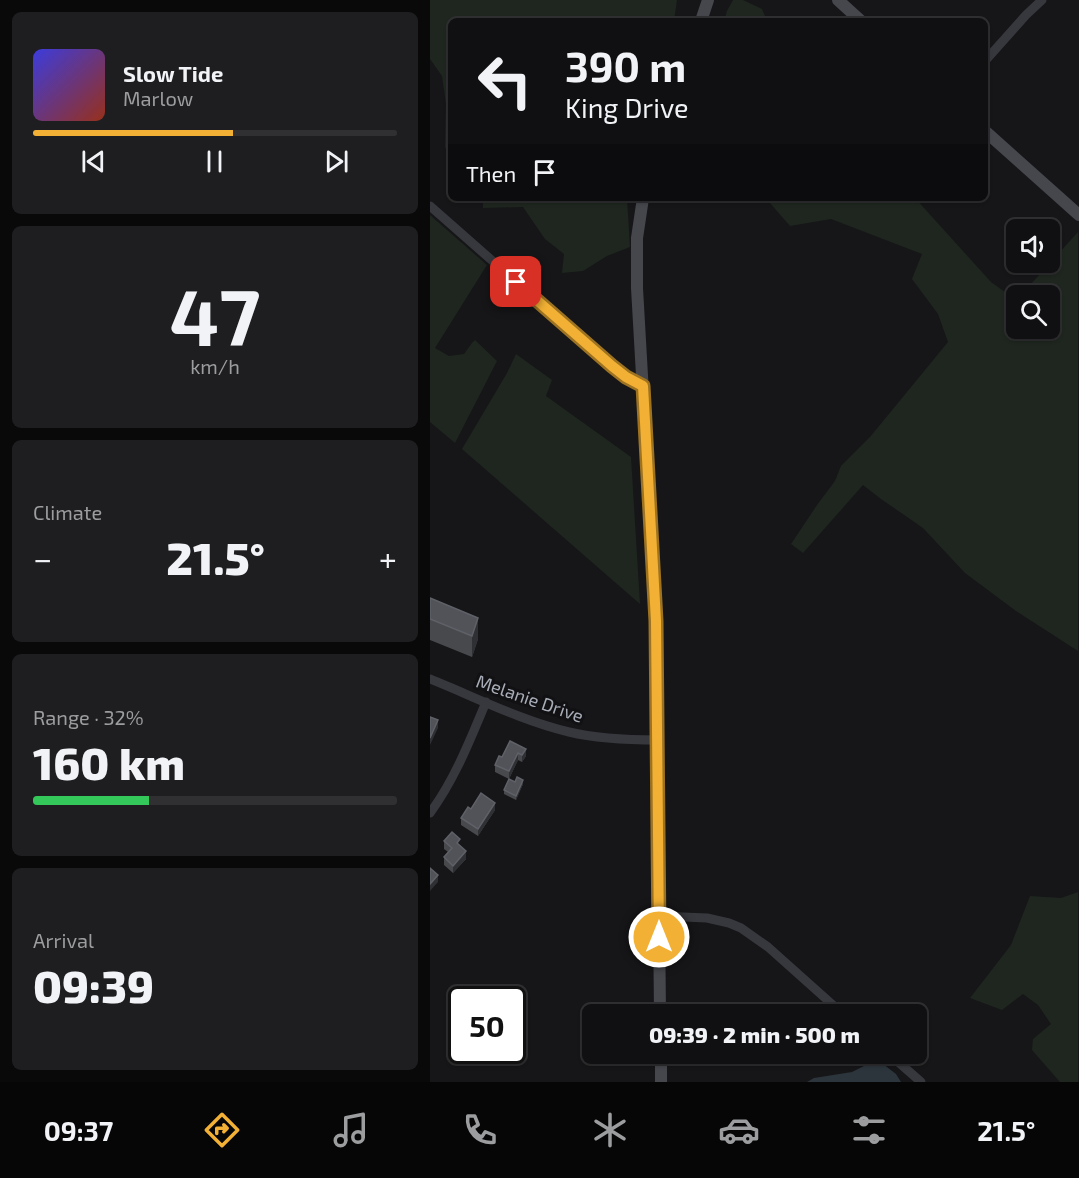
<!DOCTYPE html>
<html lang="en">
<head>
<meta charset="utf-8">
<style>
  :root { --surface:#101012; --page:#1e1e20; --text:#f1f3f6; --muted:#9c9d9f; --line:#303032; --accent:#f2b134 }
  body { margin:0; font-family:"Exo 2",sans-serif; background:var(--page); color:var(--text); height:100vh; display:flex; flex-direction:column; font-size:22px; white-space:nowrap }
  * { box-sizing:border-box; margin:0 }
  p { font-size:20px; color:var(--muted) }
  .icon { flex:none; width:33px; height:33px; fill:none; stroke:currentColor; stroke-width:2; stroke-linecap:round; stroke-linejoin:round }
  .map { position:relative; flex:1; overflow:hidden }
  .drawer { display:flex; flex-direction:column; gap:12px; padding:12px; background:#09090a; width:430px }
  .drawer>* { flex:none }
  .banner { position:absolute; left:18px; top:18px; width:540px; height:183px; border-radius:9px; box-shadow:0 2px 4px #0004,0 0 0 2px var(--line); background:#101012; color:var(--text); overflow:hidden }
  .controls { position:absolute; left:576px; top:219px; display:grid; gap:12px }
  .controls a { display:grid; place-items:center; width:54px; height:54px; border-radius:9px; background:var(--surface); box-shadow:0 2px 4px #0004,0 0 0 2px var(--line); font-size:30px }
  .speed { position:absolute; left:18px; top:986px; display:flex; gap:12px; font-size:30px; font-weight:700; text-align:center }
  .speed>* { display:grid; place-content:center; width:78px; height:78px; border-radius:50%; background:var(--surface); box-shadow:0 2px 4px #0004,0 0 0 2px var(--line); line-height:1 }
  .speed .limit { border:3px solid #111; border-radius:9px; background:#fff; color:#111 }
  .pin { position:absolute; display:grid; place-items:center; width:51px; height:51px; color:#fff; margin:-26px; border-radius:12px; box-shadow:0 3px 9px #0006 }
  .me { position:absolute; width:66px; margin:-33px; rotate:0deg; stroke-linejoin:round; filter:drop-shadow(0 0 4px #0008) }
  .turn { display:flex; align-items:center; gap:21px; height:126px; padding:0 18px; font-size:27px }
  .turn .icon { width:78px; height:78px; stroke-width:2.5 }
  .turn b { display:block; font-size:42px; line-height:51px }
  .then { display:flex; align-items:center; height:57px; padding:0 18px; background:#0003; gap:12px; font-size:22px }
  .big { font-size:45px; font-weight:800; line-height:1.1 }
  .drawer .card { flex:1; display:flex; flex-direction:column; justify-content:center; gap:9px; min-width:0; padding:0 21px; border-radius:9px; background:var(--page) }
  .drawer .dial { align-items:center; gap:0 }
  .dial b { font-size:78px; line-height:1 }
  .song { display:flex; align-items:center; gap:18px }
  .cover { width:72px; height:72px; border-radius:9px; background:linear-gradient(135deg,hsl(240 70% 55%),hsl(10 70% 35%)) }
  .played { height:6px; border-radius:3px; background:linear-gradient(90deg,var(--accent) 55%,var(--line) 55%) }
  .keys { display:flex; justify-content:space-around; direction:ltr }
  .heat { display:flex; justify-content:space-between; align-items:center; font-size:33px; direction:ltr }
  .charge { height:9px; border-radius:4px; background:linear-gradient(90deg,#34c759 32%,var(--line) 0) }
  .trip { position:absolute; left:152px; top:1004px; width:345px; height:60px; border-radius:9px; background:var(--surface); box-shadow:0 2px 4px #0004,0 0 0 2px var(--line); font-weight:800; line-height:60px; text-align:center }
  .menu { display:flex; height:96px; justify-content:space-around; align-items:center; background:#060607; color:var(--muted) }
  .menu .icon { width:42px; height:42px }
  .menu .on { color:var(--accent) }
  .menu b { font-size:27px; color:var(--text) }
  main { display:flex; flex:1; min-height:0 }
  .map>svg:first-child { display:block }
  .green { fill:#1e261f }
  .water { fill:#2c353c }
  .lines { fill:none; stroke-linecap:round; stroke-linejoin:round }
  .street { stroke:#37383d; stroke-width:9 }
  .secondary { stroke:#45474d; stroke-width:12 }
  .wall { fill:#47494d }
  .shaded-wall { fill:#2f3033 }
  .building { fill:#525359; stroke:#5f6168; stroke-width:1.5 }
  .route-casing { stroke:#9d7322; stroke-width:15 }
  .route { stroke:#f2b134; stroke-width:10 }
  .labels { text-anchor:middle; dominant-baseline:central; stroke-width:6; stroke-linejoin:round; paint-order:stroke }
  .street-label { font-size:18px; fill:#a8adb8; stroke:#111113 }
</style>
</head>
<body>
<main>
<section class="drawer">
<div class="card">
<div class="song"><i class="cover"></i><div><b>Slow Tide</b><p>Marlow</p></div></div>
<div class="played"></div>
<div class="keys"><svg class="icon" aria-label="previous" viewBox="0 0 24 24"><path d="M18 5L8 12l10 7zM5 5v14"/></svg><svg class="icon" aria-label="pause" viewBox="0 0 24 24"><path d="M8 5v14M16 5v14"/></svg><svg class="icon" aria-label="next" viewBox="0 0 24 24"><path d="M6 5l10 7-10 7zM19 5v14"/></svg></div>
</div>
<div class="card dial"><b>47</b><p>km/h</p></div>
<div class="card"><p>Climate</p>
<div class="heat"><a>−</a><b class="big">21.5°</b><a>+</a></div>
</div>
<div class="card"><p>Range · 32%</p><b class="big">160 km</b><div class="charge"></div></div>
<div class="card"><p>Arrival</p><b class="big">09:39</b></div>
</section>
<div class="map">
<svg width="649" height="1082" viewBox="0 0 649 1082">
  <rect width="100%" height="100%" fill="#161618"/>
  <path class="green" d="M0 0H247L244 21H21V159L15 147 16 104 12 76 0 59Z
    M303 0H313L332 9 337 21H294L297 11Z
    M53 198H197L200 247 177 256 153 271 132 273 134 254 115 239 93 207 53 208Z
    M318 198H485L561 282 586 300V328H620V296L591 295 648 232V651L586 611 535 573 493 528 451 499 433 485 373 553 361 544 387 505 405 481 411 466 440 437 518 342 508 314 482 279 492 254 401 219 360 226 340 203Z
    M0 215 57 265 5 348 19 356 34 354 42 343 45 340 67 361 25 443 0 422Z
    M86 354 122 380 116 396 201 457 210 604 32 449 77 373Z
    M648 892V1082H630L602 1050 603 1039 621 1024 608 1005 593 994 572 1010 540 998 581 945 600 896 631 898Z"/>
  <path class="water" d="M438 1064H453L466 1074 471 1082H377L384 1078 422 1072Z"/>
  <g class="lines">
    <path class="street" d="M555 61 596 15 612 0
      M0 206 182 366 197 377 213 386
      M0 679C45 697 92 721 139 732 168 739 198 740 228 740
      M0 813C25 779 40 740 56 702
      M229 916 277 918 299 923 311 928 338 947 413 1014
      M458 1053 491 1082"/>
    <path class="secondary" d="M408 0 431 21
      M271 21 278 0
      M555 131 649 215
      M213 198 207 238V288L226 621 230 1014
      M231 1053V1082"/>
  </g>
  <path class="wall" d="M0 598 48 639 42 657 0 640Z
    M80 741 96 756 92 762 88 760 79 779 65 772V765L72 757Z
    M85 782 93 784 86 800 74 794V790Z
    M41 809 65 810 48 836 31 825V818Z
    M14 841 30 846 36 859 23 873 14 865V857L18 852 14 849Z"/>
  <path class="shaded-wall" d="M48 618V639L42 657V636Z
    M8 720V728L0 745V738Z
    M96 749V756L92 762V755Z
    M88 753V760L79 779V771Z
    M93 780V784L86 800V796Z
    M65 803V810L48 836V829Z
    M36 851V859L23 873V866Z
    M8 875V882L0 891V884Z"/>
  <path class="building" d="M0 598 48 618 42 636 0 619Z
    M0 717 8 720 0 738Z
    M80 741 96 749 92 755 88 753 79 771 65 765 69 756 72 757Z
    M87 777 93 780 86 796 74 790 79 779 85 782Z
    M51 793 65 803 48 829 31 818 38 807 41 809Z
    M22 832 30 839 27 843 36 851 23 866 14 857 22 848 14 841Z
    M0 868 8 875 0 884Z"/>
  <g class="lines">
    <g class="route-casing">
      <path id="route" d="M86 282 182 366 196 377 213 386 226 621 229 937"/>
    </g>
    <use href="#route" class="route"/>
  </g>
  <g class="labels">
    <g class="street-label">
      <text transform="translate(100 698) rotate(19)">Melanie Drive</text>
    </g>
  </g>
</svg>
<div class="controls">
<a><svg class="icon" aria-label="sound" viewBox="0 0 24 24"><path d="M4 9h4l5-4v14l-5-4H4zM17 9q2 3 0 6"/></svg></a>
<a><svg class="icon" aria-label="search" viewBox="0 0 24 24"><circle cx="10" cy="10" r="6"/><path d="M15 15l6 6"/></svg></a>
</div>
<div class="speed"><div class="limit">50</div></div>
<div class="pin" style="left:86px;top:282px;background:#d93025"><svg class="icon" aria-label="arrive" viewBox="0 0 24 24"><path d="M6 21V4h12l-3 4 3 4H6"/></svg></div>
<svg class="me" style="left:229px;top:937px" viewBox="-20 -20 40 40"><circle r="17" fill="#f2b134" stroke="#fff" stroke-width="3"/><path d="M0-11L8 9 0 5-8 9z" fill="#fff"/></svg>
<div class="trip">09:39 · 2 min · 500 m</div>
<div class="banner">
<div class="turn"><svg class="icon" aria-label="left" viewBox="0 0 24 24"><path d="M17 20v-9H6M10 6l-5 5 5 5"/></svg><div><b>390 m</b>King Drive</div></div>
<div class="then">Then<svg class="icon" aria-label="arrive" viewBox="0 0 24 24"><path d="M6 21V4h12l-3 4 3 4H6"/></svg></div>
</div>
</div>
</main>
<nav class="menu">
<b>09:37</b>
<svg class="icon on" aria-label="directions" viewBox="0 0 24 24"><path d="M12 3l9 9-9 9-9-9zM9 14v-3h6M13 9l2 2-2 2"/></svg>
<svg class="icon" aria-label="music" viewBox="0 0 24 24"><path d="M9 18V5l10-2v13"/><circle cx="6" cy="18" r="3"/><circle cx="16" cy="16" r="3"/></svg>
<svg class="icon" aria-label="phone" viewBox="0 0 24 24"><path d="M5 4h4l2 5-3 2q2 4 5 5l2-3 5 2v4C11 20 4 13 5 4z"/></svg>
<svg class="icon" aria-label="climate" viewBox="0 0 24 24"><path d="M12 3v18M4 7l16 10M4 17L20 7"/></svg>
<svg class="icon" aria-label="car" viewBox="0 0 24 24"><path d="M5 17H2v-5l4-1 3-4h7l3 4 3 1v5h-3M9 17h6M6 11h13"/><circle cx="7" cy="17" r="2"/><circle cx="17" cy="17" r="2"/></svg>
<svg class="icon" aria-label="filters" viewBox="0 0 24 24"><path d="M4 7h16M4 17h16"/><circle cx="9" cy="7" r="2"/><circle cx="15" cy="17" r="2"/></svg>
<b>21.5°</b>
</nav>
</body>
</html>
